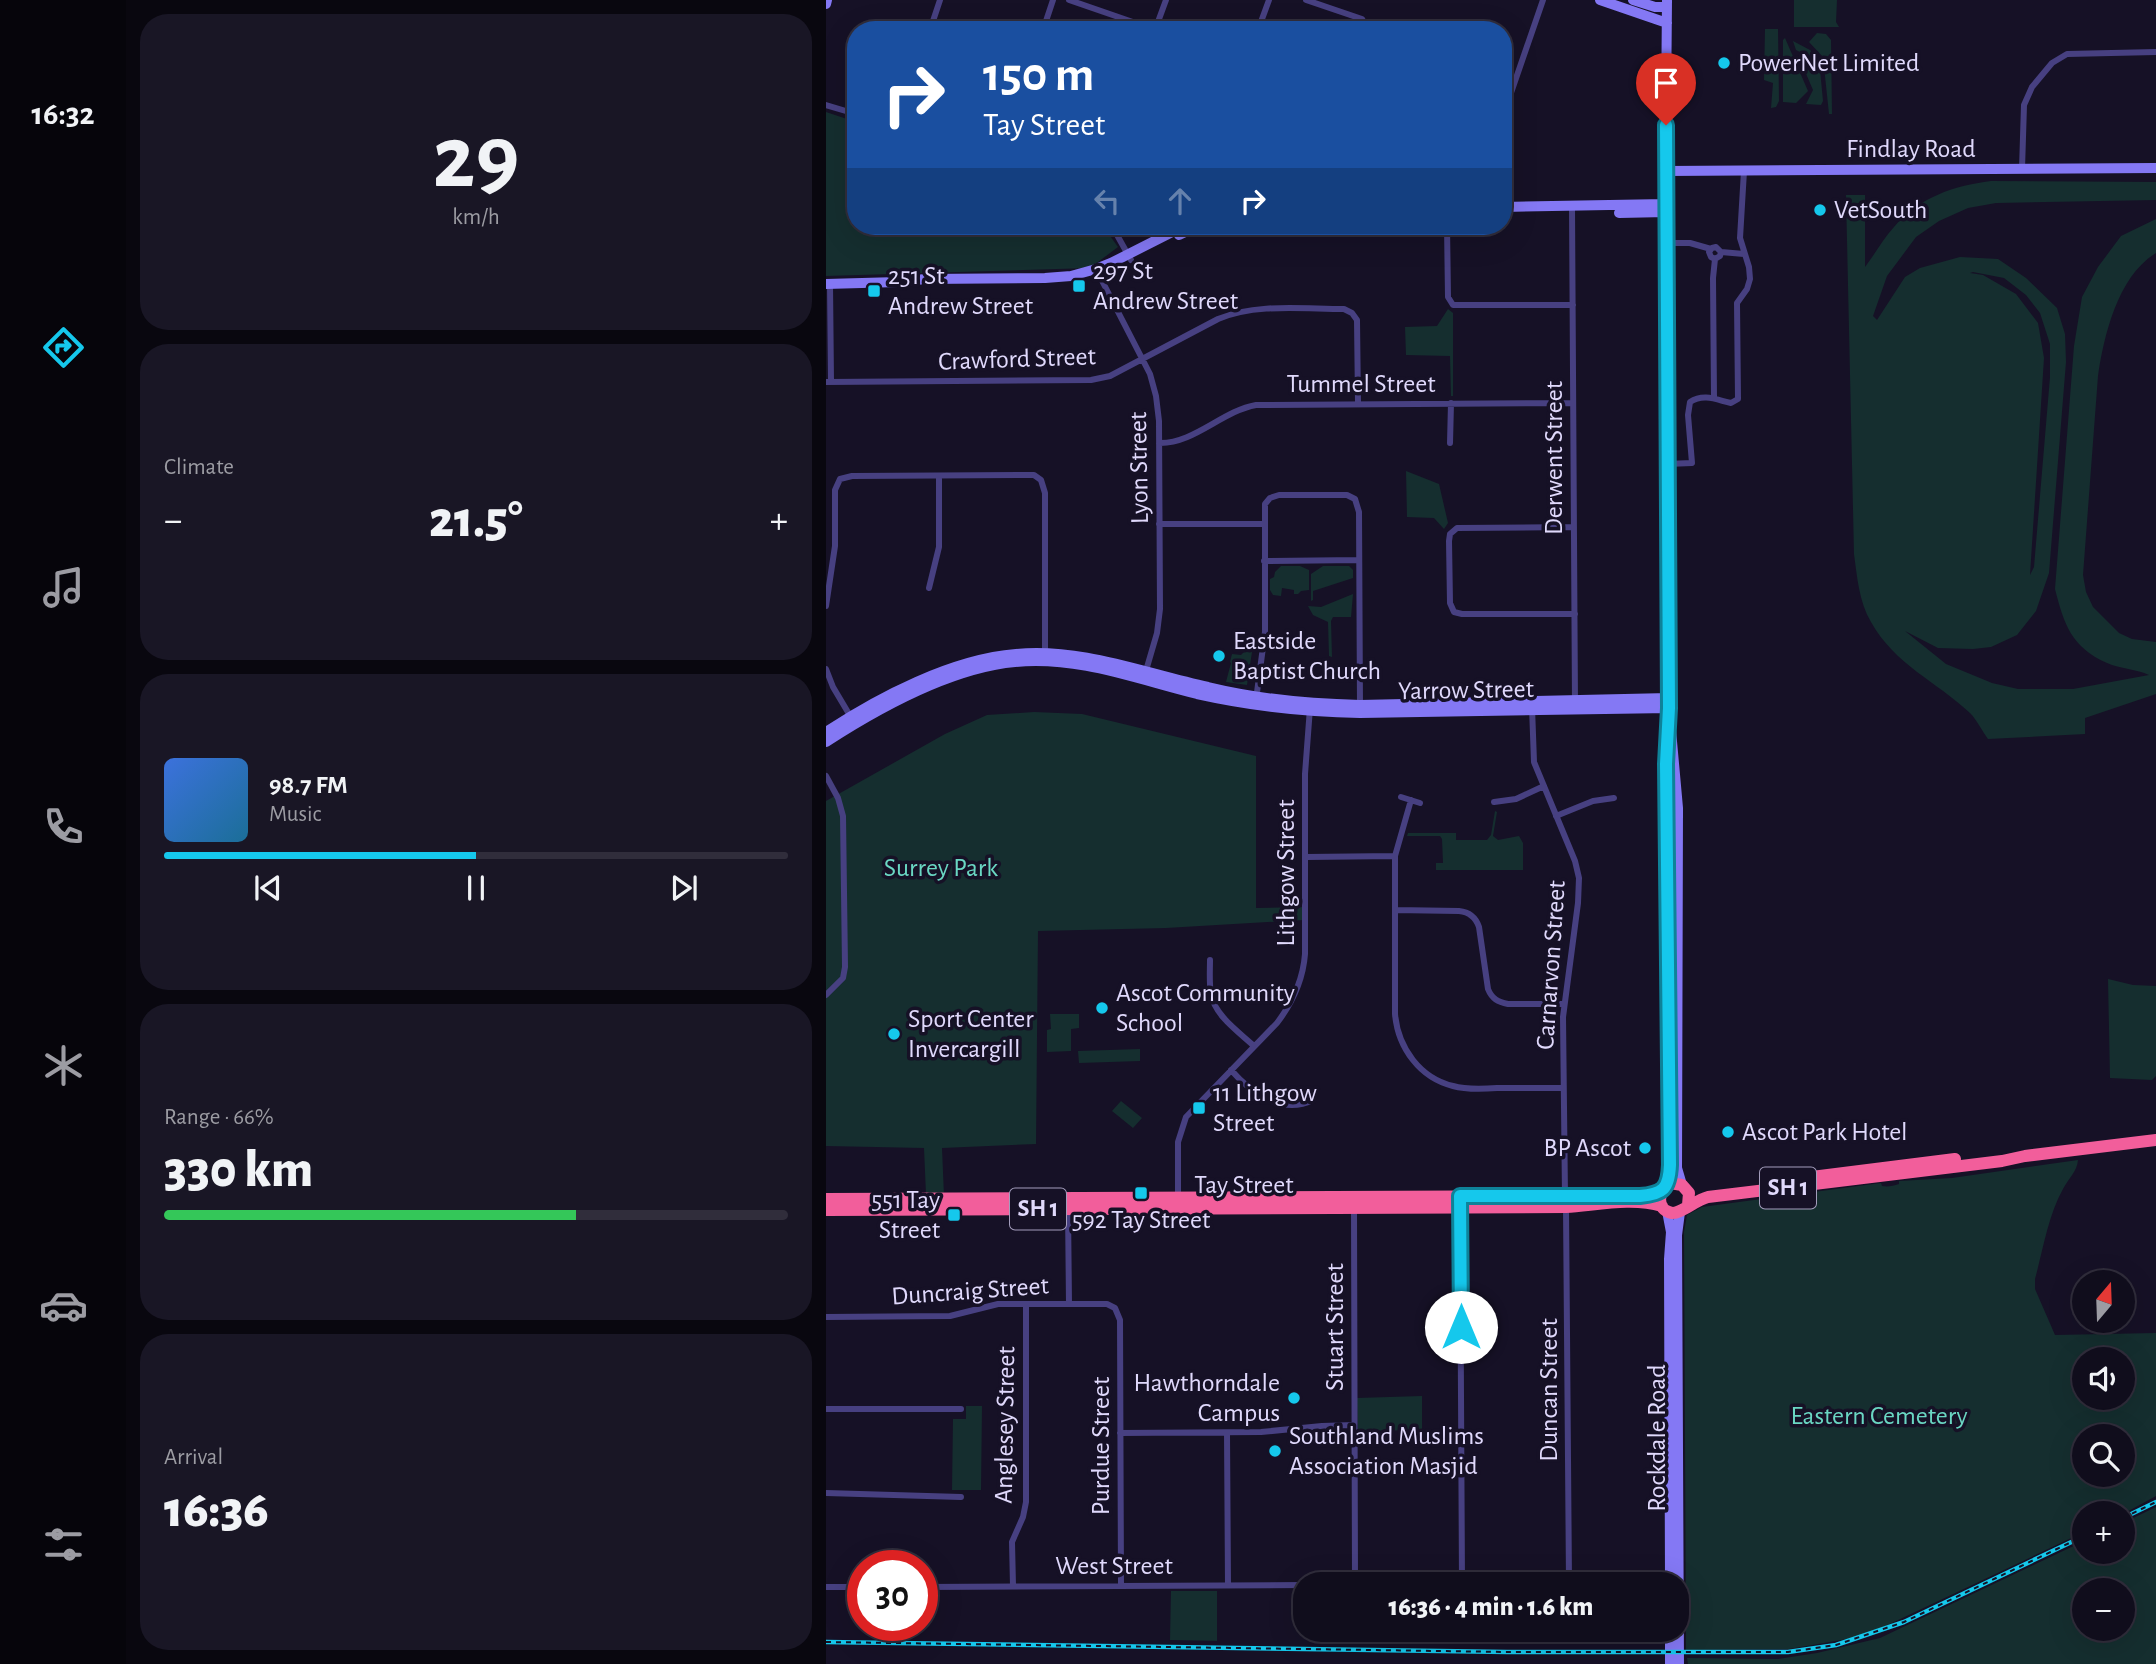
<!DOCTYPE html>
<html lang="en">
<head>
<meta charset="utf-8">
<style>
  :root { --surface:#100d1c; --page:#191625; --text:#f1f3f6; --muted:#9c9ca3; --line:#302d3b; --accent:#15c8ec }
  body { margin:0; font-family:"Alegreya Sans",sans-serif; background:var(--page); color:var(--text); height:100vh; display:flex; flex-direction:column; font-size:26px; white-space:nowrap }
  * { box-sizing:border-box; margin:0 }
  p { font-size:23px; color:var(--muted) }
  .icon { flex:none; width:38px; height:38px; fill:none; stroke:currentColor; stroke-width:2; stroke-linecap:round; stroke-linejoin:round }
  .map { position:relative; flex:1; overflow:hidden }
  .panel { display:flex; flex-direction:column; gap:14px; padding:14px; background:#09070f; width:700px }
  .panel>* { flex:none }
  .banner { position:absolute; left:21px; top:21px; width:665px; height:214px; border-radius:28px; box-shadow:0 7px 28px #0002,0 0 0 2px var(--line); background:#1a4fa0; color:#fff; overflow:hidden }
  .needle { width:46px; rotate:19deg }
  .buttons { position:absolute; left:1246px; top:1270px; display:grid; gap:14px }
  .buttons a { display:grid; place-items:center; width:63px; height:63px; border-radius:50%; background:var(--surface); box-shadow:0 7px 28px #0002,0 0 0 2px var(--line); font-size:35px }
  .speed { position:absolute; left:21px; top:1550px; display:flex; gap:14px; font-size:35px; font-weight:700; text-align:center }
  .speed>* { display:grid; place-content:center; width:91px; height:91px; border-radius:50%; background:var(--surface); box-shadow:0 7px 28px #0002,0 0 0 2px var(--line); line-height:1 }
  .speed .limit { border:10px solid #d22; background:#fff; color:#111 }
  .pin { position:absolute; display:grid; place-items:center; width:60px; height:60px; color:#fff; margin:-72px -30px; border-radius:50% 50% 50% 0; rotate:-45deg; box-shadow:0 0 7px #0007 }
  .pin .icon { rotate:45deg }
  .me { position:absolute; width:77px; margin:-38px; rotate:0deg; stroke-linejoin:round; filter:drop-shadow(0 0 5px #0008) }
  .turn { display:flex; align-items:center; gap:24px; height:147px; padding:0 21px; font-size:32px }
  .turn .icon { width:91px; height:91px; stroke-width:2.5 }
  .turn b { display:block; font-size:49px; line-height:60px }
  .lanes { display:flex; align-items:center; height:66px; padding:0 21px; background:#0003; justify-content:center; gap:35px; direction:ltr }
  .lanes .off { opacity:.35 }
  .big { font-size:52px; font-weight:800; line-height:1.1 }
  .panel .widget { flex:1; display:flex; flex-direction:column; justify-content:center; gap:10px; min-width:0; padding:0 24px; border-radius:28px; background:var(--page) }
  .panel .dial { align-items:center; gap:0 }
  .dial b { font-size:91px; line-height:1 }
  .song { display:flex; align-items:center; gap:21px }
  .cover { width:84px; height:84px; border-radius:10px; background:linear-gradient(135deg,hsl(220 70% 55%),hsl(200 70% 35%)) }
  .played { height:7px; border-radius:4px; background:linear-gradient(90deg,var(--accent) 50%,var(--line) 50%) }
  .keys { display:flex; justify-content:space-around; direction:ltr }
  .heat { display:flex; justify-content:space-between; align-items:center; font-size:38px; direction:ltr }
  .charge { height:10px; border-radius:5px; background:linear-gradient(90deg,#34c759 66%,var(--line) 0) }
  .trip { position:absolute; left:467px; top:1572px; width:396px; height:70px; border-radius:28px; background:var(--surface); box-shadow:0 7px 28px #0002,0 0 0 2px var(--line); font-weight:800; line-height:70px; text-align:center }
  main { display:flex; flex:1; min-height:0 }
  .tab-bar { display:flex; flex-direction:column; width:126px; justify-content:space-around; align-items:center; background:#06050b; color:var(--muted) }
  .tab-bar .icon { width:49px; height:49px }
  .tab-bar .on { color:var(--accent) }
  .tab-bar b { font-size:32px; color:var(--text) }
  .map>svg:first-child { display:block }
  .green { fill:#152e2f; fill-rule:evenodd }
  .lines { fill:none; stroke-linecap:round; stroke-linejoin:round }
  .street { stroke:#474081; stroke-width:6 }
  .secondary { stroke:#8478f4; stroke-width:10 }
  .highway { stroke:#f25e9b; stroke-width:12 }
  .rail-casing { stroke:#15c8ec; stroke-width:4.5 }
  .rail { stroke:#161126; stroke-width:2; stroke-dasharray:5; stroke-linecap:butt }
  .route-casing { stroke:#0e8299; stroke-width:18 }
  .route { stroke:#15c8ec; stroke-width:12 }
  .poi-dot { fill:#15c8ec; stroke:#161126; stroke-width:2.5 }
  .labels { text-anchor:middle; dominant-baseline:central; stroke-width:7; stroke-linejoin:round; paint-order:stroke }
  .shield { fill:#161126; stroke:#a39dbc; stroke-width:2 }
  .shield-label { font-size:24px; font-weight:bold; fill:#e0d9fc }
  .poi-label { font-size:26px; fill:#e0d9fc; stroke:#161126; text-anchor:start }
  .street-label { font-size:26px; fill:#e0d9fc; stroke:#161126 }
  .park-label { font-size:26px; fill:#6ad7c3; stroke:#161126 }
</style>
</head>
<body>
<main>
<nav class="tab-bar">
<b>16:32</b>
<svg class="icon on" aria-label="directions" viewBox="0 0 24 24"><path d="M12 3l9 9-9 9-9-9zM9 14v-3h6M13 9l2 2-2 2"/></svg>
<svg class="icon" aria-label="music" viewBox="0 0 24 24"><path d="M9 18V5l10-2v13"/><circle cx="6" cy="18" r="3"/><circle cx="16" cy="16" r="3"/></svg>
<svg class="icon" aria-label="phone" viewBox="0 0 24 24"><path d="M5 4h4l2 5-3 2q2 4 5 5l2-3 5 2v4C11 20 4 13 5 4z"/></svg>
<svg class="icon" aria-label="climate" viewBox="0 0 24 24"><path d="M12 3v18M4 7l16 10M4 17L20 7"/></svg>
<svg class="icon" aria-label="car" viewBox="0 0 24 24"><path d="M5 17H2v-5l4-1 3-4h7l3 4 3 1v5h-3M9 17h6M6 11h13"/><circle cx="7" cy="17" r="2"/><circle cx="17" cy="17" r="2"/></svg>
<svg class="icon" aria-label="filters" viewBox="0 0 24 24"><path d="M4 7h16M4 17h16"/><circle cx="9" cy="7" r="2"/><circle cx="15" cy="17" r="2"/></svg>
</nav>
<section class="panel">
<div class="widget dial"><b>29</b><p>km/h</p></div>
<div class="widget"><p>Climate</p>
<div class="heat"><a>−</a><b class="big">21.5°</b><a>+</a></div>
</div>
<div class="widget">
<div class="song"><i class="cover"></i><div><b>98.7 FM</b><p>Music</p></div></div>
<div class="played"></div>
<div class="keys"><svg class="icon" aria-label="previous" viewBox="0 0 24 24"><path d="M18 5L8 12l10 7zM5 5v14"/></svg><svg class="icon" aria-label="pause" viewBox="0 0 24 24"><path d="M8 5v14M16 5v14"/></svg><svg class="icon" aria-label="next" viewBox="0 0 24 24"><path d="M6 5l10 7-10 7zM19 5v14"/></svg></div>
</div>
<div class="widget"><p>Range · 66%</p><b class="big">330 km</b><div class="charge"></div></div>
<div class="widget"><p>Arrival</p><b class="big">16:36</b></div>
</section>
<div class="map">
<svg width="1330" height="1664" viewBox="0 0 1330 1664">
  <rect width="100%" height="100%" fill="#161126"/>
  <path class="green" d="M968 0H1011L1010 22 1013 27H968Z
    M939 29H952L953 101 950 107 945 108 947 83 938 80Z
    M991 33 1000 34 1005 40 1006 114H1003L997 57 983 42Z
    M959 38 982 91 970 103 957 102V40Z
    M967 41 984 50 993 59 997 101 995 105 980 104 987 90 975 62 974 52 970 50Z
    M0 112 30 122V226H277L292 247 264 268 0 276Z
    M1165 181 1330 182V200L1170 203 1142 208 1113 221 1090 237 1061 276 1047 316 1051 320 1079 277 1094 268 1134 257 1172 259 1200 278 1231 308 1239 334 1240 362 1223 573 1210 611 1191 635 1165 647 1147 649 1112 648 1079 631 1120 664 1166 683 1192 689H1247L1323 675C1311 669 1294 669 1281 663 1245 647 1238 624 1229 589L1248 346 1256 297 1272 267 1295 236 1330 219V253C1292 276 1278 335 1272 376L1257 575 1260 592 1267 607 1293 633 1306 639 1330 642V694L1259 718V734L1162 739C1156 731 1151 720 1144 713 1110 681 1069 665 1045 622 1033 602 1031 576 1028 554L1020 195H1039V267C1049 254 1057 239 1068 227 1094 197 1127 186 1165 181ZM1147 272 1178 278 1200 295 1214 313 1224 344V377L1208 567 1204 575 1218 358 1212 323 1190 294 1157 275 1144 273Z
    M622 309 627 313V396H625L624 356 580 355 579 327 611 326Z
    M580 471 613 484 622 523 618 529 608 518 581 517Z
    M455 566H474L483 570V590L475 591 472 594H468V590L456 588 455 596 447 595 444 590V579L448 577 449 572Z
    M497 566H523L527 570V578L487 591V600L485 601V574Z
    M527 594 525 617H507L505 621 506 657 503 656 502 622 487 615 482 606 495 607Z
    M419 651 426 652 421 685 400 682 405 663 404 662 406 654 415 655Z
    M208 712 256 714 430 756V908L478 907V920L340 928 212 931 210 1144 116 1148 118 1196 100 1194 98 1148 0 1146V801L119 734 161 715Z
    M669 811 671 812 667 836 672 840 693 836 697 843V870H610V863H617L616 839 614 836H581L582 833H630V840H661L665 835Z
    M1282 979 1307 985 1330 986V1076L1326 1080 1284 1078Z
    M224 1014H253V1028L245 1029V1051L221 1052V1030L225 1029Z
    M314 1049V1061L253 1063 252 1051Z
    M295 1101 316 1118 307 1128 286 1111Z
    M1252 1160C1251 1172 1242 1179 1237 1189 1222 1216 1217 1250 1209 1279V1289L1229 1335 1330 1333V1496L1297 1514H1258V1532L1051 1630 1021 1639 963 1649 860 1650 858 1232 861 1215 876 1207 1055 1183 1056 1186C1062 1187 1067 1186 1073 1184V1181L1126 1178ZM1258 1360H1297V1398H1258ZM1258 1437H1297V1475H1258Z
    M596 1396V1430L532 1431 531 1398Z
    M140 1406H156L155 1490H126L127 1419H140Z
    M1330 1507V1664H862L861 1658 952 1659 991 1653 1054 1638 1258 1541V1552H1297V1523ZM1258 1591H1297V1629H1258Z
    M345 1591H391V1641L344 1640Z"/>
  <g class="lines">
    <path class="street" d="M243 0 330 30
      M480 0 536 19 542 30
      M104 30 114 0
      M217 30 227 0
      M329 30 340 0
      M432 30 443 0
      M0 105 30 114
      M677 116 717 0
      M1196 169 1198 105 1206 87 1226 63 1241 54 1330 52
      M746 207 749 704
      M286 226 305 260
      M621 226 622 297 627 305H747
      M840 243H864L885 249
      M895 252 918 254
      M270 269 324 374 330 396 333 421 334 609 331 633 319 674
      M4 284 5 381
      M0 382 265 380 284 376 392 319C430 303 477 309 518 309L526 313 531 320 532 403
      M888 398 887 278 889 259 894 256 895 252 890 247 886 248 883 252 885 257 889 259
      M333 443C368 444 396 411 430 405L747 403
      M624 443 625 403
      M841 464 866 463 862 415 864 402C878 393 891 400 905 403L912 399 911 303 921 289 924 279 923 267 914 238 918 171
      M333 524H438
      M748 527 631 528 624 534 623 541 624 603 628 612 636 614H749
      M438 561 533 560
      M103 588 113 547V476
      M0 606 9 546V490L14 479 26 476 208 475 215 480 219 493V656
      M0 669 7 687 26 719
      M430 700 439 632V504L444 498 453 495H521L529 499 533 512 534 708
      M706 707 708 762 749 861 753 878 752 903 737 1017 739 1197
      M0 776 12 798 17 816 19 967 17 978 0 995
      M575 797 594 803
      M585 800 569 856V1014C572 1048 594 1078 627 1086 641 1090 657 1089 671 1088 693 1088 715 1088 737 1088
      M668 802 690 799 718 786
      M730 816 767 801 788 798
      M480 857 569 856
      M569 910 633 911C643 912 650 918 653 927L662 989C666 999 672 1002 682 1004H738
      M384 960C384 971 383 983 385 994 389 1016 413 1032 428 1046
      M405 1070C425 1093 456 1115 487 1100
      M352 1198V1142L360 1117 451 1023C467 1002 477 980 479 954V774L484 708
      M634 1205 636 1584
      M740 1207 743 1583
      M242 1208 243 1304
      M528 1208 529 1584
      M0 1317 124 1316 172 1304H281L289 1308 294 1320 295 1586
      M0 1409H135
      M294 1433 435 1432 496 1426 528 1425
      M401 1433 402 1585
      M0 1493 135 1497
      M645 1584 846 1583
      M187 1586 186 1542 197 1517 200 1502V1304
      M0 1587H37
      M96 1587 480 1585
      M529 1639V1629"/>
    <path class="secondary" d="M774 0 841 23
      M807 0 829 7H841
      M841 0 839 221 843 708 852 808 851 1168 856 1185
      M0 4 1 0
      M840 171 1330 168
      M677 207 840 204
      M793 213 840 212
      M353 235 372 226
      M0 284 72 282 99 279 219 278 245 276 270 269 285 263 358 226
      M0 732C53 697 126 659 190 654 257 648 317 673 382 687 432 699 483 704 534 705L843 698
      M841 740 844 1165 842 1184
      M0 742C54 707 124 668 189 662 253 656 310 679 371 694 425 706 479 712 534 713L843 708
      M841 1211 845 1232 843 1259 844 1584
      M844 1629V1664
      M853 1664 851 1235 854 1212"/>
    <path class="highway" d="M970 1179 1129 1159
      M810 1197 834 1193
      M0 1199 778 1196
      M862 1205 863 1193 856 1185 844 1183C832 1190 829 1210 846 1213 854 1214 870 1200 882 1197L1176 1161 1199 1156 1330 1140
      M0 1210 740 1207C771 1205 806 1197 836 1206"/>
    <g class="rail-casing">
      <path id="rail" d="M1297 1518 1330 1502
        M0 1642 681 1652H962L1010 1645 1078 1622 1258 1536"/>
    </g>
    <use href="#rail" class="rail"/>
  </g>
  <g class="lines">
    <g class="route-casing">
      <path id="route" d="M635 1327 634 1196H814C837 1194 843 1189 844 1165L840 764 843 708 840 125"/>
    </g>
    <use href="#route" class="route"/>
  </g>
  <g class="poi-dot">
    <circle cx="898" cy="63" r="7"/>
    <circle cx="994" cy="210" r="7"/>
    <rect x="246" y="279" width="14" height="14" rx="3.5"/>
    <rect x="41" y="284" width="14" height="14" rx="3.5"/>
    <circle cx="393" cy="656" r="7"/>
    <circle cx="276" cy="1008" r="7"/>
    <circle cx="68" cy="1034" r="7"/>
    <rect x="366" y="1101" width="14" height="14" rx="3.5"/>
    <circle cx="902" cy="1132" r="7"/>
    <circle cx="819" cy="1148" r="7"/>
    <rect x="308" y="1186" width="14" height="14" rx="3.5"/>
    <rect x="121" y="1208" width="14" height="14" rx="3.5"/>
    <circle cx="468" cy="1398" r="7"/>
    <circle cx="449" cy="1451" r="7"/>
  </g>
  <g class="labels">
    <g class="shield">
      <rect x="934" y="1167.5" width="56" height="41" rx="5"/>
      <rect x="184" y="1188.5" width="56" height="41" rx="5"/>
    </g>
    <g class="shield-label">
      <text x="962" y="1188">SH 1</text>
      <text x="212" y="1209">SH 1</text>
    </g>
    <g class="poi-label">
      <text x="912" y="63">PowerNet Limited</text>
      <text x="1008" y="210">VetSouth</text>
      <text x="267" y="271">297 St<tspan x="267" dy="30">Andrew Street</tspan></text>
      <text x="62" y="276">251 St<tspan x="62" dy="30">Andrew Street</tspan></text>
      <text x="407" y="641">Eastside<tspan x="407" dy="30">Baptist Church</tspan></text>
      <text x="290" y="993">Ascot Community<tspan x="290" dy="30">School</tspan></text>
      <text x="82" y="1019">Sport Center<tspan x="82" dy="30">Invercargill</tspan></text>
      <text x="387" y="1093">11 Lithgow<tspan x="387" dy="30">Street</tspan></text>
      <text x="916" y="1132">Ascot Park Hotel</text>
      <text x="805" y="1148" text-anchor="end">BP Ascot</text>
      <text x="114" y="1200" text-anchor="end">551 Tay<tspan x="114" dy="30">Street</tspan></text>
      <text x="315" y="1220" text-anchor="middle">592 Tay Street</text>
      <text x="454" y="1383" text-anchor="end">Hawthorndale<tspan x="454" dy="30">Campus</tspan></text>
      <text x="463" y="1436">Southland Muslims<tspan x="463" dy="30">Association Masjid</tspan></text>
    </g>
    <g class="street-label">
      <text x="1085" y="149">Findlay Road</text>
      <text transform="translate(191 359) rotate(-2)">Crawford Street</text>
      <text x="535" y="384">Tummel Street</text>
      <text transform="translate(728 458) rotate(-90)">Derwent Street</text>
      <text transform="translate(313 468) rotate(-91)">Lyon Street</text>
      <text transform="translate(640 690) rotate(-1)">Yarrow Street</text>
      <text transform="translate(460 873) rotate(-90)">Lithgow Street</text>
      <text transform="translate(725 965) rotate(-86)">Carnarvon Street</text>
      <text x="418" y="1185">Tay Street</text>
      <text transform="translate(144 1291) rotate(-4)">Duncraig Street</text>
      <text transform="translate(509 1327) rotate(-90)">Stuart Street</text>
      <text transform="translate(723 1390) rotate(-90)">Duncan Street</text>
      <text transform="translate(179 1425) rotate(-89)">Anglesey Street</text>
      <text transform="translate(831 1438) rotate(-90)">Rockdale Road</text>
      <text transform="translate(275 1446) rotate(-90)">Purdue Street</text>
      <text x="288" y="1566">West Street</text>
    </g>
    <g class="park-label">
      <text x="115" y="868">Surrey Park</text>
      <text x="1053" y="1416">Eastern Cemetery</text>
    </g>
  </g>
</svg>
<div class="buttons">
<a><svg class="needle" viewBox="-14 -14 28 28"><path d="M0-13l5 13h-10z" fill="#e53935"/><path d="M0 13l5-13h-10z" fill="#9c9ca3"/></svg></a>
<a><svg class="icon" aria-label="sound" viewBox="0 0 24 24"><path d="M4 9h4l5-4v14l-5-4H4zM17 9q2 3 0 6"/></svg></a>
<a><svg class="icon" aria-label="search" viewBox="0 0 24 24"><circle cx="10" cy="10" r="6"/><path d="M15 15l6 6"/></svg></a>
<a>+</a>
<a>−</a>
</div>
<div class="speed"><div class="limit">30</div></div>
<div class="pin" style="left:840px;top:125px;background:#d93025"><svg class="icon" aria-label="arrive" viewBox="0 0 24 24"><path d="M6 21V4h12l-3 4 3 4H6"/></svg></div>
<svg class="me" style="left:635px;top:1327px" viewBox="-20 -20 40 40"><circle r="19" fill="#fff"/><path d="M0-13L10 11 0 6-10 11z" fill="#15c8ec"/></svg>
<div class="trip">16:36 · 4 min · 1.6 km</div>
<div class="banner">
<div class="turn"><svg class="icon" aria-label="right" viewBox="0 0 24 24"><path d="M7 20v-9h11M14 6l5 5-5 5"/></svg><div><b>150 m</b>Tay Street</div></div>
<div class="lanes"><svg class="icon off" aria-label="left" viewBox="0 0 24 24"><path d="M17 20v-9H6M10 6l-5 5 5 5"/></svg><svg class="icon off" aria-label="ahead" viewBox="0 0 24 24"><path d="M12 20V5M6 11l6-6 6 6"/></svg><svg class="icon" aria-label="right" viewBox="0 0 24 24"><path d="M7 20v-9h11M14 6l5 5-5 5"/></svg></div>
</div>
</div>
</main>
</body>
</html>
